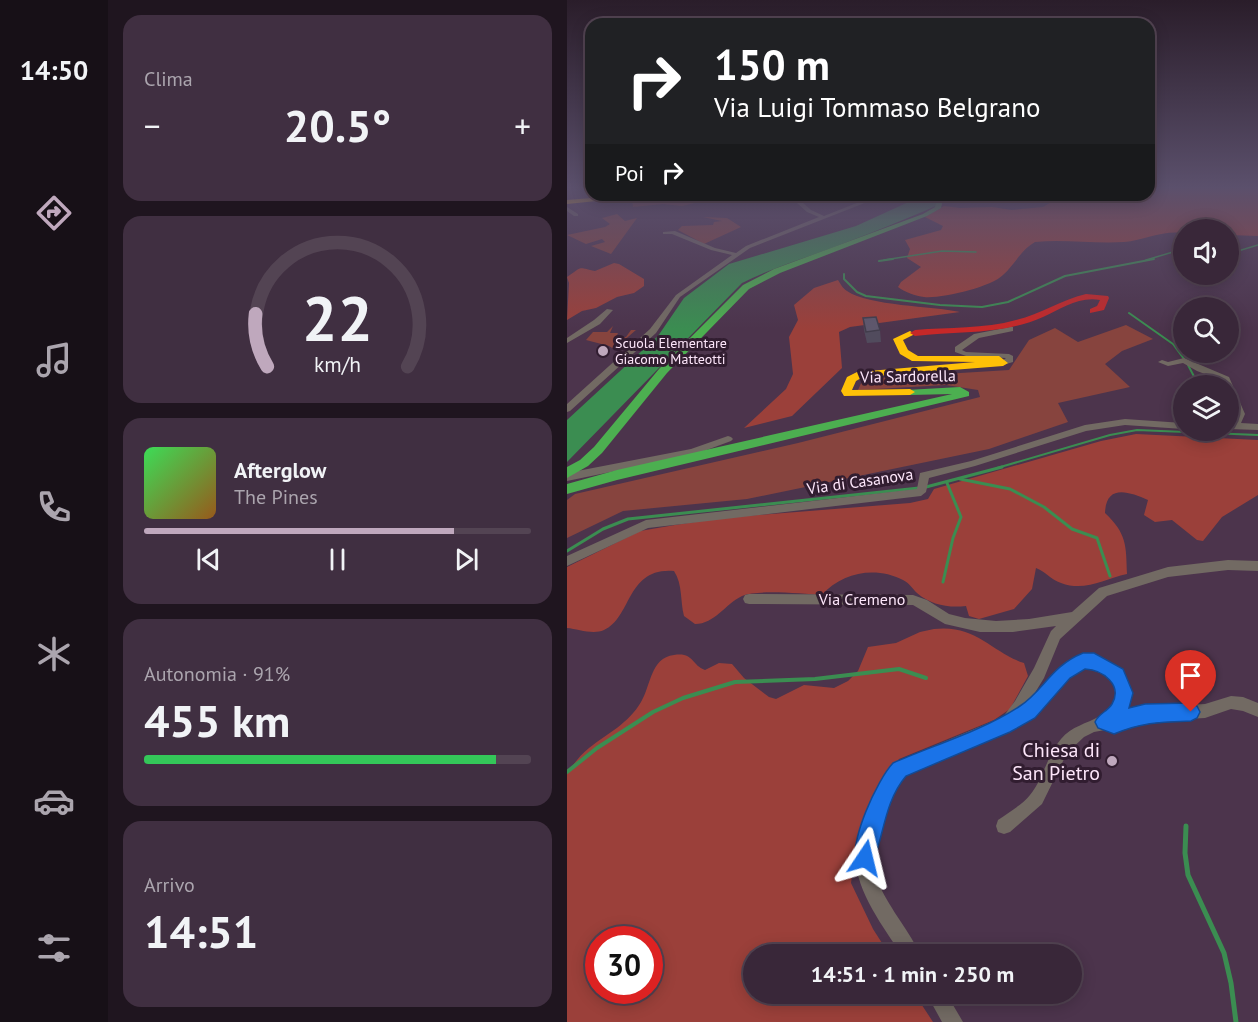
<!DOCTYPE html>
<html lang="it">
<head>
<meta charset="utf-8">
<style>
  :root { --surface:#392739; --page:#402f41; --text:#f1f3f6; --muted:#aba5ae; --line:#534453; --accent:#bfa8bd }
  body { margin:0; font-family:"PT Sans",sans-serif; background:var(--page); color:var(--text); height:100vh; display:flex; flex-direction:column; font-size:22px; white-space:nowrap }
  * { box-sizing:border-box; margin:0 }
  p { font-size:20px; color:var(--muted) }
  .icon { flex:none; width:33px; height:33px; fill:none; stroke:currentColor; stroke-width:2; stroke-linecap:round; stroke-linejoin:round }
  .map { position:relative; flex:1; overflow:hidden }
  .side { display:flex; flex-direction:column; gap:15px; padding:15px; background:#1f151f; width:459px }
  .side>* { flex:none }
  .guide { position:absolute; left:18px; top:18px; width:570px; height:183px; border-radius:18px; box-shadow:0 3px 15px #0003,0 0 0 2px var(--line); background:#202124; color:#fff; overflow:hidden }
  .controls { position:absolute; left:606px; top:219px; display:grid; gap:12px }
  .controls a { display:grid; place-items:center; width:66px; height:66px; border-radius:50%; background:var(--surface); box-shadow:0 3px 15px #0003,0 0 0 2px var(--line); font-size:30px }
  .speed { position:absolute; left:18px; top:926px; display:flex; gap:12px; font-size:30px; font-weight:700; text-align:center }
  .speed>* { display:grid; place-content:center; width:78px; height:78px; border-radius:50%; background:var(--surface); box-shadow:0 3px 15px #0003,0 0 0 2px var(--line); line-height:1 }
  .speed .limit { border:9px solid #d22; background:#fff; color:#111 }
  .pin { position:absolute; display:grid; place-items:center; width:51px; height:51px; color:#fff; margin:-62px -26px; border-radius:50% 50% 50% 0; rotate:-45deg; box-shadow:0 0 6px #0007 }
  .pin .icon { rotate:45deg }
  .me { position:absolute; width:66px; margin:-33px; rotate:10deg; stroke-linejoin:round; filter:drop-shadow(0 0 4px #0008) }
  .turn { display:flex; align-items:center; gap:21px; height:126px; padding:0 30px; font-size:27px }
  .turn .icon { width:78px; height:78px; stroke-width:2.5 }
  .turn b { display:block; font-size:42px; line-height:51px }
  .then { display:flex; align-items:center; height:57px; padding:0 30px; background:#0003; gap:12px; font-size:22px }
  .big { font-size:45px; font-weight:600; line-height:1.1 }
  .side .widget { flex:1; display:flex; flex-direction:column; justify-content:center; gap:9px; min-width:0; padding:0 21px; border-radius:18px; background:var(--page) }
  .side .dial { align-items:center; gap:0 }
  .dial svg { height:156px; overflow:visible; fill:none; stroke:var(--line); stroke-width:7; stroke-linecap:round; text-anchor:middle }
  .dial text { fill:var(--text); stroke:none }
  .song { display:flex; align-items:center; gap:18px }
  .cover { width:72px; height:72px; border-radius:9px; background:linear-gradient(135deg,hsl(130 70% 55%),hsl(30 70% 35%)) }
  .played { height:6px; border-radius:3px; background:linear-gradient(90deg,var(--accent) 80%,var(--line) 80%) }
  .keys { display:flex; justify-content:space-around; direction:ltr }
  .heat { display:flex; justify-content:space-between; align-items:center; font-size:33px; direction:ltr }
  .charge { height:9px; border-radius:4px; background:linear-gradient(90deg,#34c759 91%,var(--line) 0) }
  .trip { position:absolute; left:176px; top:944px; width:339px; height:60px; border-radius:30px; background:var(--surface); box-shadow:0 3px 15px #0003,0 0 0 2px var(--line); font-weight:600; line-height:60px; text-align:center }
  main { display:flex; flex:1; min-height:0 }
  .menu { display:flex; flex-direction:column; width:108px; justify-content:space-around; align-items:center; background:#171017; color:var(--muted) }
  .menu .icon { width:42px; height:42px }
  .menu .selected { color:var(--accent) }
  .menu b { font-size:27px; color:var(--text) }
  .map>svg:first-child { display:block }
  .green { fill:#87443e }
  .forest { fill:#9b403a; fill-rule:evenodd }
  .water { fill:#3b8d51 }
  .lines { fill:none; stroke-linecap:round; stroke-linejoin:round }
  .stream-far4 { stroke:#3b8d51; stroke-width:1.5 }
  .stream-far3 { stroke:#3b8d51; stroke-width:2 }
  .stream-far2 { stroke:#3b8d51; stroke-width:3 }
  .stream-far1 { stroke:#3b8d51; stroke-width:4 }
  .stream { stroke:#3b8d51; stroke-width:5 }
  .street { fill:#726a63; fill-rule:evenodd }
  .fast { fill:#4caf50; fill-rule:evenodd }
  .slow { fill:#ffc107; fill-rule:evenodd }
  .jam { fill:#c62828; fill-rule:evenodd }
  .wall { fill:#514b5d }
  .building { fill:#5e576c; stroke:#423d4c; stroke-width:1.5 }
  .route { fill:#1a73e8; stroke:#114b97; stroke-width:1.5 }
  .poi-dot { fill:#bfa8bd; stroke:#311d30; stroke-width:2 }
  .labels { text-anchor:middle; dominant-baseline:central; stroke-width:6; stroke-linejoin:round; paint-order:stroke }
  .far-poi-label { font-size:14px; fill:#fde6fa; stroke:#311d30; text-anchor:start }
  .street-label { font-size:16px; fill:#fde6fa; stroke:#311d30 }
  .near-poi-label { font-size:20px; fill:#fde6fa; stroke:#311d30; text-anchor:end }
</style>
</head>
<body>
<main>
<nav class="menu">
<b>14:50</b>
<svg class="icon selected" aria-label="directions" viewBox="0 0 24 24"><path d="M12 3l9 9-9 9-9-9zM9 14v-3h6M13 9l2 2-2 2"/></svg>
<svg class="icon" aria-label="music" viewBox="0 0 24 24"><path d="M9 18V5l10-2v13"/><circle cx="6" cy="18" r="3"/><circle cx="16" cy="16" r="3"/></svg>
<svg class="icon" aria-label="phone" viewBox="0 0 24 24"><path d="M5 4h4l2 5-3 2q2 4 5 5l2-3 5 2v4C11 20 4 13 5 4z"/></svg>
<svg class="icon" aria-label="climate" viewBox="0 0 24 24"><path d="M12 3v18M4 7l16 10M4 17L20 7"/></svg>
<svg class="icon" aria-label="car" viewBox="0 0 24 24"><path d="M5 17H2v-5l4-1 3-4h7l3 4 3 1v5h-3M9 17h6M6 11h13"/><circle cx="7" cy="17" r="2"/><circle cx="17" cy="17" r="2"/></svg>
<svg class="icon" aria-label="filters" viewBox="0 0 24 24"><path d="M4 7h16M4 17h16"/><circle cx="9" cy="7" r="2"/><circle cx="15" cy="17" r="2"/></svg>
</nav>
<section class="side">
<div class="widget"><p>Clima</p>
<div class="heat"><a>−</a><b class="big">20.5°</b><a>+</a></div>
</div>
<div class="widget dial"><svg viewBox="0 0 100 80">
<path d="M14 69A42 42 0 1 1 86 69"/>
<path d="M14 69A42 42 0 0 1 8 42" stroke="#bfa8bd"/>
<text x="50" y="56" font-size="32" font-weight="700">22</text>
<text x="50" y="72" font-size="11">km/h</text>
</svg></div>
<div class="widget">
<div class="song"><i class="cover"></i><div><b>Afterglow</b><p>The Pines</p></div></div>
<div class="played"></div>
<div class="keys"><svg class="icon" aria-label="previous" viewBox="0 0 24 24"><path d="M18 5L8 12l10 7zM5 5v14"/></svg><svg class="icon" aria-label="pause" viewBox="0 0 24 24"><path d="M8 5v14M16 5v14"/></svg><svg class="icon" aria-label="next" viewBox="0 0 24 24"><path d="M6 5l10 7-10 7zM19 5v14"/></svg></div>
</div>
<div class="widget"><p>Autonomia · 91%</p><b class="big">455 km</b><div class="charge"></div></div>
<div class="widget"><p>Arrivo</p><b class="big">14:51</b></div>
</section>
<div class="map">
<svg width="691" height="1022" viewBox="0 0 691 1022">
  <rect width="100%" height="100%" fill="#4c344c"/>
  <path class="green" d="M104 197 128 203 115 206 96 204 66 207 65 199Z
    M50 214 58 221 70 218 44 254 24 246 38 242 35 239 19 244 0 235 38 227 43 224 35 218Z
    M136 217 160 218 174 227 137 244 111 230 115 226 146 225 147 222 155 221Z
    M559 325 586 339 555 351 538 364 563 387 491 403 501 422 422 449 180 499 56 511 0 538V500L8 494 231 443 413 397 411 390 379 385 291 390 296 379 442 370 462 340 488 328 511 342Z
    M46 326 43 333H51L49 337H59L64 330H69L47 349 42 346 19 340 26 332H40Z"/>
  <path class="forest" d="M582 186H691V236L662 235V230H616V233C596 230 578 240 557 242 528 244 497 239 468 242 454 250 448 264 436 275 424 287 374 299 357 297 349 296 337 292 331 287L334 282 354 267 340 258 343 249 338 240 374 230 376 226 358 217 377 206 393 208 425 207 445 210 476 207 497 195H582Z
    M47 263 52 264 77 279V286L67 293 50 297 29 308 15 311 0 320 2 283 0 277C16 266 10 267 28 271Z
    M271 280C273 283 276 289 280 291 302 306 365 306 393 312L283 327 272 332 275 368 225 416 177 428 219 389 226 374 222 337 231 320 227 305 247 288Z
    M569 434 691 440V495L655 517 636 541 630 540 605 520 588 522 577 515 581 500C561 491 539 484 538 513 560 534 559 545 560 574 537 579 518 592 494 583 484 580 478 571 469 568L465 589 447 609 412 619 402 616 399 606C381 608 364 605 350 593 345 588 342 583 336 580 309 566 275 572 255 595 235 594 192 589 175 596 158 604 148 624 128 624L117 616C113 601 116 585 107 571 59 567 65 618 37 630 26 635 11 629 0 628V567L73 531 108 525 154 518 343 503 361 499 367 489 534 441Z
    M367 629C409 624 424 652 457 663L461 676 443 709 427 720 332 759 311 788 291 835 284 883 306 929 322 954H186V993H347L366 1022H0V773C7 764 13 755 22 748 40 734 62 723 74 702 84 686 83 658 107 655 127 652 124 665 138 670L152 663 165 664 177 678 202 697 209 699 237 685 267 688 281 681 291 671 301 647 329 643 353 632ZM32 939H82V990H32Z"/>
  <path class="water" d="M357 195H393C346 217 297 236 248 254 223 263 199 271 175 283L0 462V420L91 336 117 298 162 264 289 226Z"/>
  <g class="lines">
    <path class="stream-far4" d="M662 250 671 251 691 245
      M317 260 375 251 409 252
      M579 260 606 252 616 253"/>
    <path class="stream-far3" d="M312 261 326 259
      M277 274V279L290 292 299 296 373 305 415 307 441 302 498 276 587 259
      M562 313 606 344 617 359
      M621 365 632 386
      M430 468 543 435 570 430 691 435"/>
    <path class="stream-far2" d="M393 479 443 489 477 507 505 529 530 538 543 576
      M359 487 435 467
      M0 551 36 529 61 519 352 488
      M376 582 386 538 394 517 380 483"/>
    <path class="stream-far1" d="M0 772 30 748 86 712 116 698 168 682 248 679 332 669 359 678"/>
    <path class="stream" d="M619 826 618 853 621 875 657 953 664 983 669 1022"/>
    <path class="street" d="M221 195H227L244 210 257 216 310 195H318L183 248 113 297 89 333 3 411 0 412V404L83 329 109 295 165 255 144 250 105 234H96V232L108 231 148 248 169 253 179 246 252 217 240 212Z
      M0 207 11 214V216H7L0 211Z
      M40 309 46 310 33 324 0 343V338L27 320Z
      M443 327H446V331L412 338 395 350 399 352 442 354 446 356V362L436 365 432 363 439 358 399 356 388 352V347L407 334Z
      M617 358 662 377 678 414 674 423 691 424V430L662 429V423L667 419 670 414 662 395V386H658L656 381 630 371 616 363 601 366 591 362 595 360 601 362Z
      M558 419 616 423V429L558 425 519 431 408 466 362 478 359 492 354 496 81 528 0 566V556L79 520 350 489 353 473 404 461 518 425Z
      M161 436 164 437 166 439 164 441 126 455 0 481V473L124 449Z
      M661 560 691 561V571L661 570 601 577 540 596 493 639 477 678 466 696C480 681 494 660 516 655 524 654 531 657 538 660 561 669 568 692 556 713L580 707 638 704 664 696 676 697 691 703V717L676 711 664 709 638 718 580 721 559 726 547 731 538 730 527 732 517 737 500 753 475 804 443 832 437 834 431 832 429 826 431 820C442 812 455 805 463 795 477 778 480 755 494 739 505 726 519 724 533 716 551 706 555 685 537 673 531 669 522 666 515 668 494 674 481 706 463 718 426 743 380 751 341 772 328 782 324 797 318 811 296 861 306 879 334 922 341 933 348 943 353 954H334C317 928 288 890 289 858 289 838 298 819 306 801 313 785 319 769 334 760L436 717 448 701 467 668 484 631 489 626 446 632H413L378 624 346 605 182 604 178 603 176 599 178 595 182 594 346 595 360 600 382 614 398 618 429 621 462 619 505 612 532 588 601 567Z
      M359 993H379L396 1022H375Z"/>
    <path class="fast" d="M371 195H377L374 208 360 216 213 273 182 289 100 373 35 453 21 466 0 478V467L13 460 27 447 92 369 176 285 207 269 356 214 368 207Z
      M393 387 402 392V396L50 480 0 494V484L50 470 385 394 343 395 339 394V390Z"/>
    <path class="slow" d="M62 195H89L0 204V200Z
      M343 331 348 334 336 340 341 350 351 356H432L441 363 436 366 296 377 289 381 285 390 343 389 348 392 343 395 277 396 274 391 280 377 290 372 408 362 345 361 333 354 326 339Z"/>
    <path class="jam" d="M142 195H156L153 197Z
      M519 294 541 296 542 298 537 310 523 313V309L530 306 533 300C512 296 494 309 476 317 436 335 391 331 348 336L343 333 348 330C382 327 417 329 449 320 474 314 494 300 519 294Z"/>
  </g>
  <path class="wall" d="M296 318 313 330 314 342 300 343 297 330Z"/>
  <path class="building" d="M309 317 313 330 299 332 296 318Z"/>
  <linearGradient id="sky" x2="0" y2="1"><stop stop-color="#2a1d2a"/><stop offset="0.57" stop-color="#5b506c"/><stop offset="1" stop-color="#5b506c" stop-opacity="0"/></linearGradient>
  <rect width="691" height="329" fill="url(#sky)"/>
  <path class="route" d="M516 653H527L556 669 566 693 562 708 578 704 624 703 630 706 633 712 630 718 624 721C594 722 575 722 547 734L531 728 528 722C532 713 540 712 545 704 556 685 536 670 518 669L503 678 468 718 443 732 339 776C317 802 317 836 305 865L298 868 290 865C281 843 310 780 326 763 367 745 415 731 453 706 477 690 484 666 516 653Z"/>
  <g class="poi-dot">
    <circle cx="36" cy="351" r="6"/>
    <circle cx="545" cy="761" r="6"/>
  </g>
  <g class="labels">
    <g class="far-poi-label">
      <text x="48" y="343">Scuola Elementare<tspan x="48" dy="16">Giacomo Matteotti</tspan></text>
    </g>
    <g class="street-label">
      <text transform="translate(341 376) rotate(-1)">Via Sardorella</text>
      <text transform="translate(293 481) rotate(-8)">Via di Casanova</text>
      <text x="295" y="599">Via Cremeno</text>
    </g>
    <g class="near-poi-label">
      <text x="533" y="750">Chiesa di<tspan x="533" dy="23">San Pietro</tspan></text>
    </g>
  </g>
</svg>
<div class="controls">
<a><svg class="icon" aria-label="sound" viewBox="0 0 24 24"><path d="M4 9h4l5-4v14l-5-4H4zM17 9q2 3 0 6"/></svg></a>
<a><svg class="icon" aria-label="search" viewBox="0 0 24 24"><circle cx="10" cy="10" r="6"/><path d="M15 15l6 6"/></svg></a>
<a><svg class="icon" aria-label="layers" viewBox="0 0 24 24"><path d="M12 4l9 5-9 5-9-5zM3 14l9 5 9-5"/></svg></a>
</div>
<div class="speed"><div class="limit">30</div></div>
<div class="pin" style="left:624px;top:712px;background:#d93025"><svg class="icon" aria-label="arrive" viewBox="0 0 24 24"><path d="M6 21V4h12l-3 4 3 4H6"/></svg></div>
<svg class="me" style="left:298px;top:858px" viewBox="-20 -20 40 40"><path d="M0-17L14 15 0 8-14 15z" fill="#1a73e8" stroke="#fff" stroke-width="4"/></svg>
<div class="trip">14:51 · 1 min · 250 m</div>
<div class="guide">
<div class="turn"><svg class="icon" aria-label="right" viewBox="0 0 24 24"><path d="M7 20v-9h11M14 6l5 5-5 5"/></svg><div><b>150 m</b>Via Luigi Tommaso Belgrano</div></div>
<div class="then">Poi<svg class="icon" aria-label="right" viewBox="0 0 24 24"><path d="M7 20v-9h11M14 6l5 5-5 5"/></svg></div>
</div>
</div>
</main>
</body>
</html>
